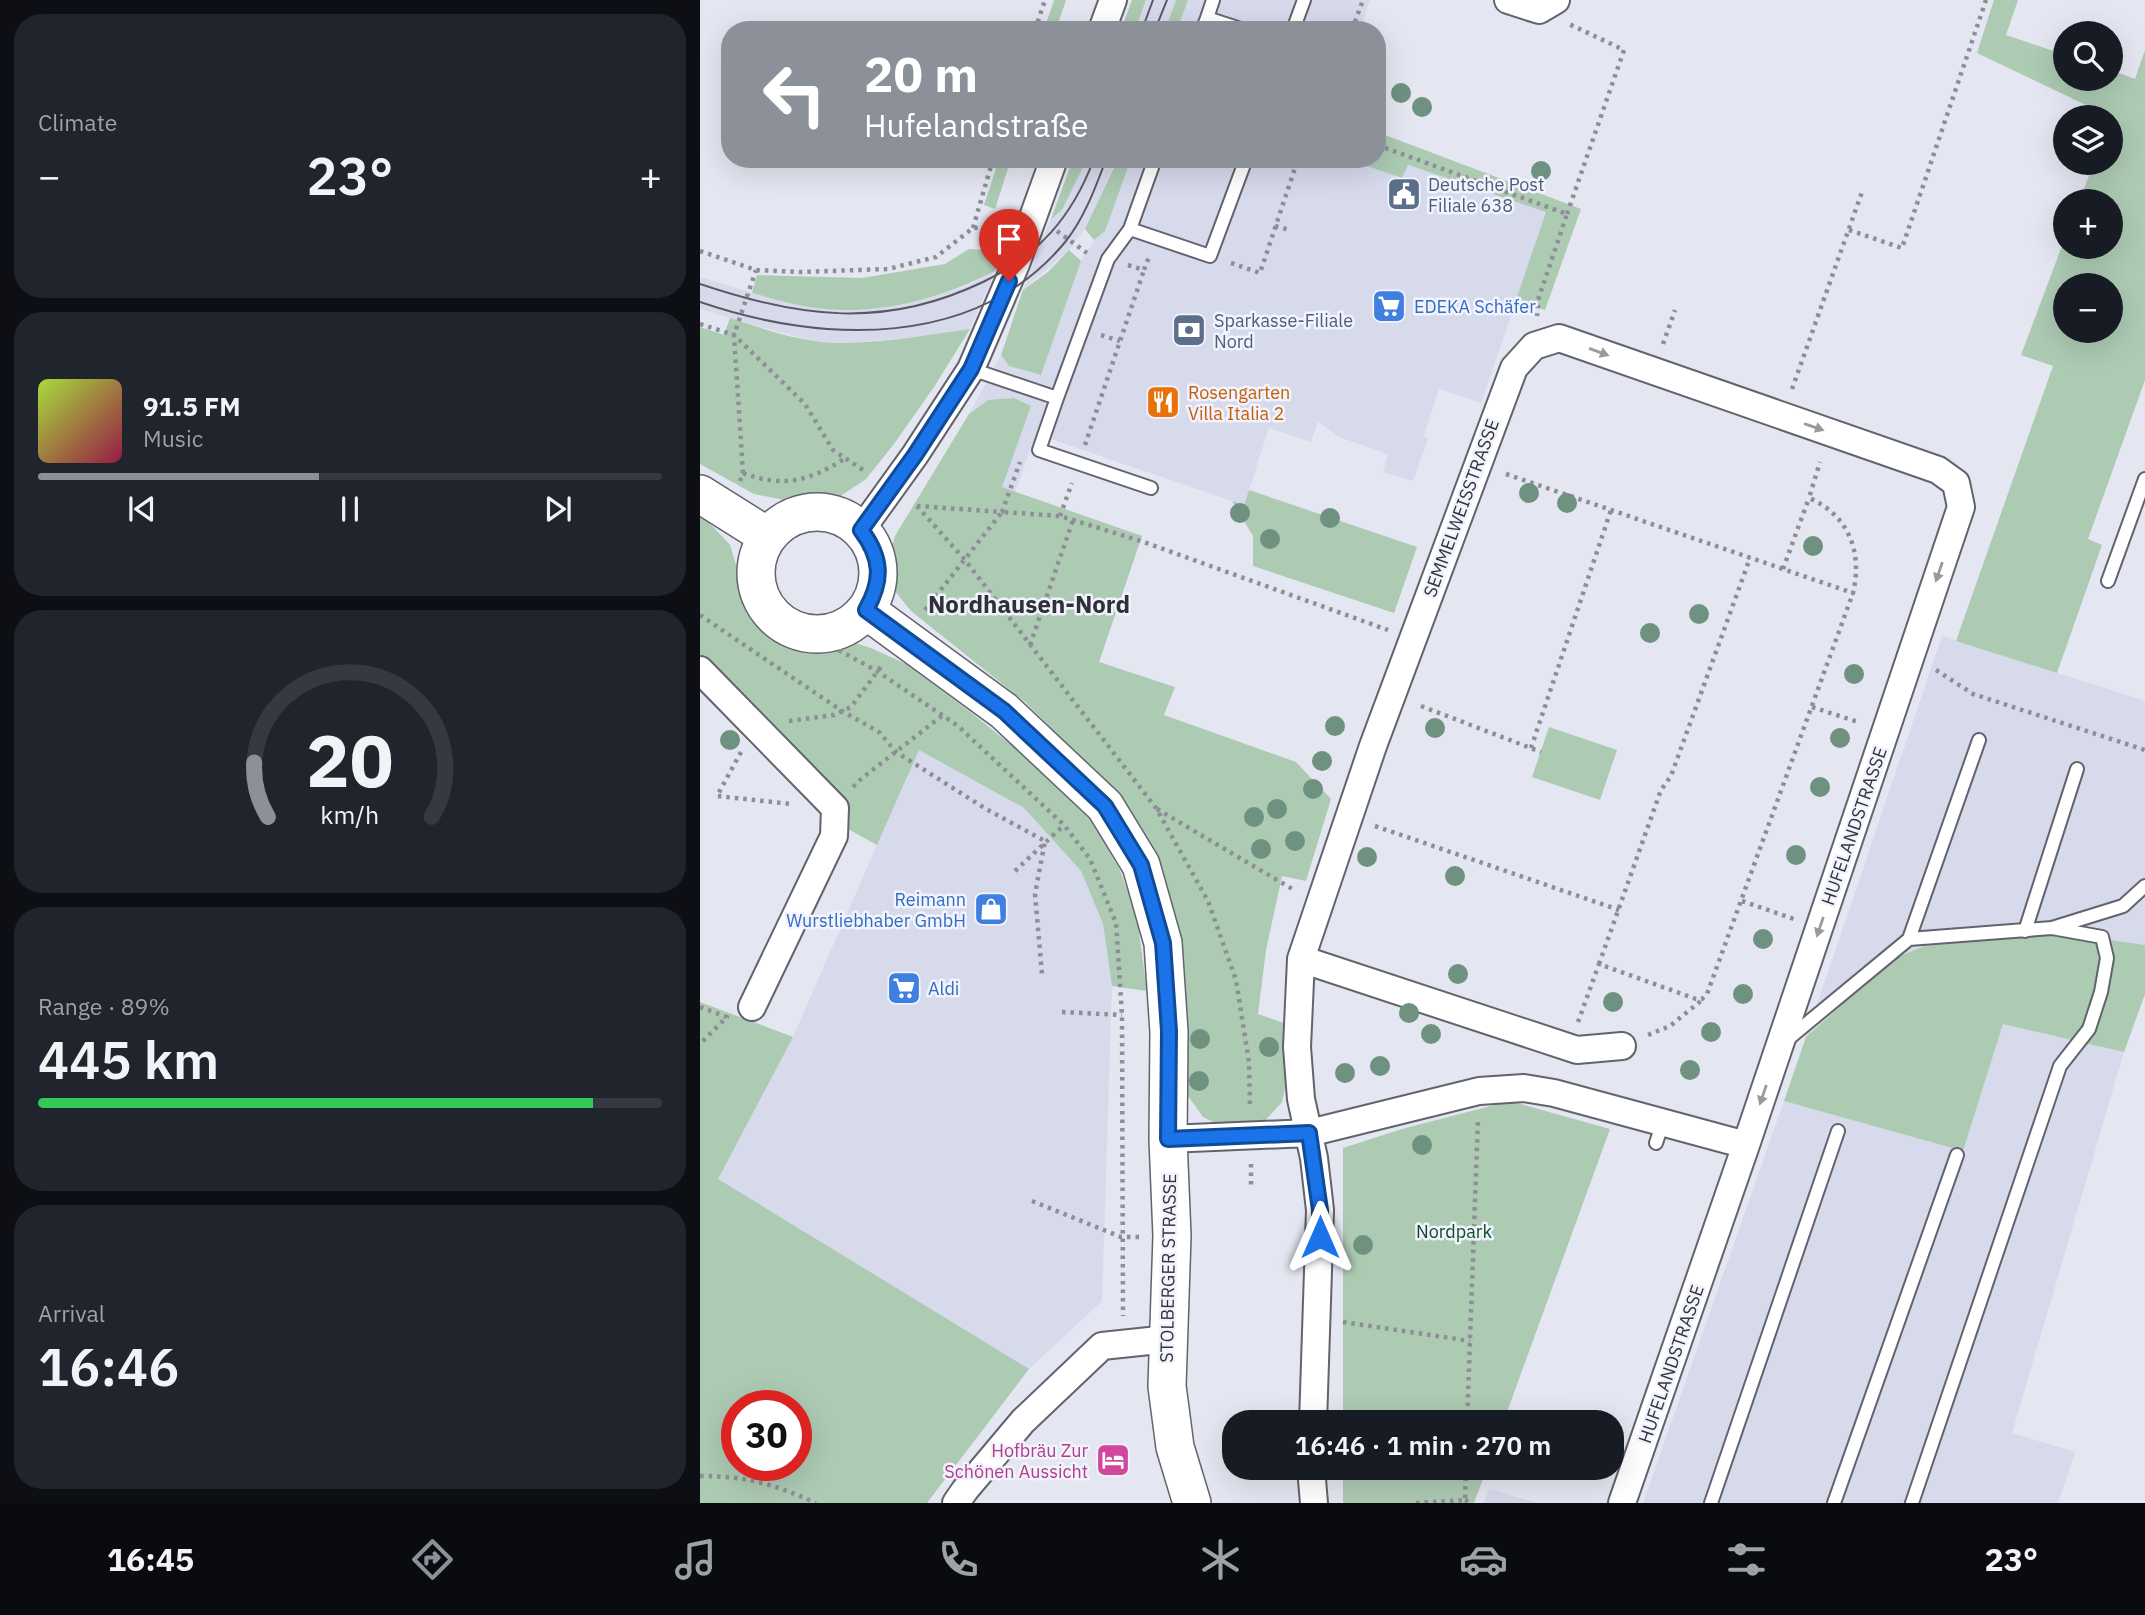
<!DOCTYPE html>
<html lang="en">
<head>
<meta charset="utf-8">
<style>
  :root { --surface:#171b24; --page:#20242c; --text:#f1f3f6; --muted:#9ea1a6; --line:#363941; --accent:#8c9099 }
  body { margin:0; font-family:"IBM Plex Sans",sans-serif; background:var(--page); color:var(--text); height:100vh; display:flex; flex-direction:column; font-size:26px; white-space:nowrap }
  * { box-sizing:border-box; margin:0 }
  p { font-size:23px; color:var(--muted) }
  .icon { flex:none; width:38px; height:38px; fill:none; stroke:currentColor; stroke-width:2; stroke-linecap:round; stroke-linejoin:round }
  .map { position:relative; flex:1; overflow:hidden }
  .side { display:flex; flex-direction:column; gap:14px; padding:14px; background:#0d0f14; width:700px }
  .side>* { flex:none }
  .guide { position:absolute; left:21px; top:21px; width:665px; height:147px; border-radius:28px; box-shadow:0 7px 28px #0002; background:#8c9099; color:#fff; overflow:hidden }
  .controls { position:absolute; left:1353px; top:21px; display:grid; gap:14px }
  .controls a { display:grid; place-items:center; width:70px; height:70px; border-radius:50%; background:var(--surface); box-shadow:0 7px 28px #0002; font-size:35px }
  .speed { position:absolute; left:21px; top:1390px; display:flex; gap:14px; font-size:35px; font-weight:700; text-align:center }
  .speed>* { display:grid; place-content:center; width:91px; height:91px; border-radius:50%; background:var(--surface); box-shadow:0 7px 28px #0002; line-height:1 }
  .speed .limit { border:10px solid #d22; background:#fff; color:#111 }
  .pin { position:absolute; display:grid; place-items:center; width:60px; height:60px; color:#fff; margin:-72px -30px; border-radius:50% 50% 50% 0; rotate:-45deg; box-shadow:0 0 7px #0007 }
  .pin .icon { rotate:45deg }
  .me { position:absolute; width:77px; margin:-38px; rotate:0deg; stroke-linejoin:round; filter:drop-shadow(0 0 5px #0008) }
  .turn { display:flex; align-items:center; gap:24px; height:147px; padding:0 28px; font-size:32px }
  .turn .icon { width:91px; height:91px; stroke-width:2.5 }
  .turn b { display:block; font-size:49px; line-height:60px }
  .big { font-size:52px; font-weight:600; line-height:1.1 }
  .side .widget { flex:1; display:flex; flex-direction:column; justify-content:center; gap:10px; min-width:0; padding:0 24px; border-radius:28px; background:var(--page) }
  .side .dial { align-items:center; gap:0 }
  .dial svg { height:182px; overflow:visible; fill:none; stroke:var(--line); stroke-width:7; stroke-linecap:round; text-anchor:middle }
  .dial text { fill:var(--text); stroke:none }
  .song { display:flex; align-items:center; gap:21px }
  .cover { width:84px; height:84px; border-radius:10px; background:linear-gradient(135deg,hsl(80 70% 55%),hsl(340 70% 35%)) }
  .played { height:7px; border-radius:4px; background:linear-gradient(90deg,var(--accent) 45%,var(--line) 45%) }
  .keys { display:flex; justify-content:space-around; direction:ltr }
  .heat { display:flex; justify-content:space-between; align-items:center; font-size:38px; direction:ltr }
  .charge { height:10px; border-radius:5px; background:linear-gradient(90deg,#34c759 89%,var(--line) 0) }
  .trip { position:absolute; left:522px; top:1410px; width:402px; height:70px; border-radius:28px; background:var(--surface); box-shadow:0 7px 28px #0002; font-weight:600; line-height:70px; text-align:center }
  .tabs { display:flex; height:112px; justify-content:space-around; align-items:center; background:#090b0e; color:var(--muted) }
  .tabs .icon { width:49px; height:49px }
  .tabs .active { color:var(--accent) }
  .tabs b { font-size:32px; color:var(--text) }
  main { display:flex; flex:1; min-height:0 }
  .map>svg:first-child { display:block }
  .built { fill:#d7daeb }
  .green { fill:#adcab3; fill-rule:evenodd }
  .lines { fill:none; stroke-linecap:round; stroke-linejoin:round }
  .lane-casing { stroke:#62636d; stroke-width:16 }
  .street-casing { stroke:#62636d; stroke-width:30 }
  .secondary-casing { stroke:#62636d; stroke-width:40 }
  .path { stroke:#8d8f96; stroke-width:4.5; stroke-dasharray:3.5 5; stroke-linecap:butt }
  .lane { stroke:#fff; stroke-width:12 }
  .street { stroke:#fff; stroke-width:26 }
  .secondary { stroke:#fff; stroke-width:37 }
  .tram { stroke:#595a5f; stroke-width:2 }
  .tree { fill:#6e9180 }
  .oneway { fill:#9a9a9c }
  .route-casing { stroke:#114b97; stroke-width:18 }
  .route { stroke:#1a73e8; stroke-width:12 }
  .labels { text-anchor:middle; dominant-baseline:central; stroke-width:5; stroke-linejoin:round; paint-order:stroke }
  .service-label { font-size:18px; fill:#4e5e75; stroke:#f1f3fe; text-anchor:start }
  .shop-label { font-size:18px; fill:#366cbe; stroke:#f1f3fe; text-anchor:start }
  .food-label { font-size:18px; fill:#c56008; stroke:#f1f3fe; text-anchor:start }
  .street-label { font-size:18px; fill:#343539; stroke:#f1f3fe }
  .park-label { font-size:18px; fill:#0e4b24; stroke:#f1f3fe }
  .hotel-label { font-size:18px; fill:#b23c85; stroke:#f1f3fe; text-anchor:end }
  .district-label { font-size:24px; font-weight:bold; fill:#2f3038; stroke:#f1f3fe }
</style>
</head>
<body>
<main>
<section class="side">
<div class="widget"><p>Climate</p>
<div class="heat"><a>−</a><b class="big">23°</b><a>+</a></div>
</div>
<div class="widget">
<div class="song"><i class="cover"></i><div><b>91.5 FM</b><p>Music</p></div></div>
<div class="played"></div>
<div class="keys"><svg class="icon" aria-label="previous" viewBox="0 0 24 24"><path d="M18 5L8 12l10 7zM5 5v14"/></svg><svg class="icon" aria-label="pause" viewBox="0 0 24 24"><path d="M8 5v14M16 5v14"/></svg><svg class="icon" aria-label="next" viewBox="0 0 24 24"><path d="M6 5l10 7-10 7zM19 5v14"/></svg></div>
</div>
<div class="widget dial"><svg viewBox="0 0 100 80">
<path d="M14 69A42 42 0 1 1 86 69"/>
<path d="M14 69A42 42 0 0 1 8 45" stroke="#8c9099"/>
<text x="50" y="56" font-size="32" font-weight="700">20</text>
<text x="50" y="72" font-size="11">km/h</text>
</svg></div>
<div class="widget"><p>Range · 89%</p><b class="big">445 km</b><div class="charge"></div></div>
<div class="widget"><p>Arrival</p><b class="big">16:46</b></div>
</section>
<div class="map">
<svg width="1445" height="1503" viewBox="0 0 1445 1503">
  <rect width="100%" height="100%" fill="#e4e6f1"/>
  <path class="built" d="M446 0H476L465 30H435Z
    M487 0H670L660 30H476Z
    M387 159H417L385 229 369 250 323 290 351 219 362 210Z
    M428 159H651L703 177 707 165 847 212 781 403 739 389 724 436 728 438 713 481 683 472 688 454 639 437 618 421 611 442 569 428 544 505 336 434 315 492 301 487 288 400 269 414 301 355 309 366 341 375 381 261 402 229Z
    M295 271 270 329 218 337 144 343 115 341 52 325 0 309V277L52 293 108 307 143 310 263 288Z
    M1242 636 1445 701V945L1399 940 1193 959 1106 1037Z
    M219 749 324 808 381 871 403 924 412 986 402 1301 329 1369 17 1179 93 1037Z
    M1303 1024 1424 1052 1312 1433 1375 1452 1358 1503H943L1084 1101 1263 1151Z
    M789 1489 838 1503H784Z"/>
  <path class="green" d="M354 0H366L356 30H344Z
    M432 0H446L435 30H421Z
    M476 0H488L477 30H465Z
    M1294 0H1318L1306 35 1365 55V79H1410L1411 70 1435 79 1445 50V380L1388 539 1402 545 1357 673 1256 641 1353 366 1321 355 1365 238V247H1410V201H1379L1394 163H1410L1411 117 1277 53ZM1365 285H1410V331H1365Z
    M677 132 881 209 845 310 816 300 846 212 708 165 702 178 650 160 677 159Z
    M299 159H311L295 209 284 205Z
    M373 159H387L362 210 351 219Z
    M418 159H431L405 231 394 240 385 229Z
    M269 249 303 251 295 271C238 300 174 317 109 307 90 304 71 298 52 293L57 275 162 278 245 264Z
    M369 250 381 261 341 375 309 366 301 355 323 290 348 272Z
    M30 318C66 330 107 344 146 343 187 342 229 335 270 329L234 387 194 444 166 479 139 497 94 502 54 494 0 464V327L24 335Z
    M314 398 331 406 302 487 442 536 399 662 475 687 464 715 596 762 631 799 606 881 582 876 566 950 558 1014 589 1025 587 1079 582 1102 562 1124 526 1128 503 1117 486 1093 484 981 471 898 421 807 363 740 325 702 211 611 194 590 190 552 195 536 269 414 288 400Z
    M549 490 717 547 694 613 553 566V536L532 501 544 505Z
    M0 513 30 545 39 575 59 622 79 637 117 651 149 641 171 648 206 664 269 711 357 782 391 820 420 870 437 918 447 991 412 986 403 924 381 871 324 808 219 750 177 845 139 824 38 695 0 654Z
    M849 727 917 750 900 800 832 777Z
    M1351 932 1445 945V994L1424 1052 1303 1024 1263 1151 1084 1101 1106 1037 1193 959 1225 946Z
    M0 1002 93 1037 18 1179 329 1369 227 1503H0ZM37 1405H96V1465H37Z
    M810 1101 910 1129 803 1423H643V1148L702 1129Z
    M643 1468H787L774 1503H643Z"/>
  <g class="lines">
    <g class="lane-casing">
      <path id="lane" d="M507 18 513 0
        M502 30 507 18 544 30
        M593 30 604 0
        M430 229 510 256 546 159
        M271 369 357 398 408 259 430 229 455 159
        M357 398 339 450 451 488
        M1408 581 1445 479
        M1325 931 1377 769
        M1209 939 1279 740
        M1088 1039 1209 939 1352 928 1423 906 1445 886
        M956 1143 963 1122
        M1011 1503 1138 1131
        M1134 1503 1257 1155
        M1212 1503 1360 1066 1389 1029 1401 992 1407 958 1402 937 1352 928"/>
    </g>
    <g class="street-casing">
      <path id="street" d="M808 0 839 10 856 0
        M402 30 413 0
        M161 530 215 455 271 369 316 264 354 159
        M0 670 135 808 134 836 52 1007
        M601 959 877 1050 922 1046
        M468 1139 609 1133 779 1091 824 1088 854 1093 1046 1145
        M613 1423 620 1210 614 1158 601 1099 597 1047 601 959 673 746 814 368 834 346 859 338 1238 470 1256 483 1261 507 1046 1145 922 1503
        M611 1468 614 1503
        M256 1503 265 1490 323 1421 402 1346 468 1339"/>
    </g>
    <g class="secondary-casing">
      <path id="secondary" d="M0 494 67 536
        M56 573a61 61 0 1 1 122 0a61 61 0 1 1-122 0Z
        M166 610 304 711 405 806 441 865 463 943 469 1032 468 1139 472 1236 467 1386 475 1447 492 1503"/>
    </g>
    <path class="path" d="M335 30 345 0
      M652 30 663 0
      M677 145 867 214 839 297 837 316
      M605 159 613 161
      M867 214 924 50 869 24
      M575 226 590 230
      M273 228 293 159
      M1149 230 1202 248 1286 0
      M357 231 387 253
      M0 251 56 270 101 272 188 269 236 257 273 228 300 227
      M531 263 560 273 598 159
      M428 265 444 270 449 257
      M0 324 34 335 105 404 133 450 166 472
      M401 335 420 341
      M963 344 975 310
      M1092 389 1162 192
      M385 445 444 270
      M43 473C82 488 110 481 144 459
      M806 474 1153 593C1163 551 1148 515 1109 498L1120 462
      M40 481 43 473 34 335 56 270
      M217 506 265 560 456 808 508 901 536 980 549 1062 550 1106
      M217 506 302 512 320 462
      M360 516 372 483
      M1083 569 1109 498
      M225 610 302 512 360 516 441 541 688 630
      M0 615 142 711 179 732 196 752 286 809 345 841 335 894 342 974
      M109 634 177 671 258 726 364 825 390 859 416 923 422 1015 423 1316
      M330 645 373 520
      M1236 670 1273 694 1445 750
      M721 706 841 752
      M1112 707 1158 722
      M89 721 134 715 151 707 183 664
      M831 748 911 510
      M41 752 17 796 91 804
      M153 787 161 779 243 715
      M457 809 594 890
      M675 826 919 910
      M315 871 364 825
      M1042 901 1094 919
      M899 964 961 790 971 776 1050 558
      M0 1007 27 1017 0 1044
      M362 1012 422 1015
      M878 1022 899 964 996 999H1002L1007 994 1153 593
      M948 1035 970 1026 1002 1000
      M551 1164V1186
      M332 1201 421 1237H440
      M643 1322 770 1341
      M767 1423 778 1119
      M0 1476C48 1476 73 1484 116 1503
      M765 1500 771 1503
      M716 1503 765 1500 766 1468"/>
    <use href="#lane" class="lane"/>
    <use href="#street" class="street"/>
    <use href="#secondary" class="secondary"/>
    <path class="tram" d="M442 30 453 0
      M455 30 467 0
      M0 284C100 318 185 329 283 282 339 255 372 217 394 159
      M0 302C122 344 277 350 366 241 384 218 396 187 406 159"/>
  </g>
  <g class="tree">
    <circle cx="701" cy="93" r="10"/>
    <circle cx="722" cy="107" r="10"/>
    <circle cx="841" cy="171" r="10"/>
    <circle cx="829" cy="493" r="10"/>
    <circle cx="867" cy="503" r="10"/>
    <circle cx="540" cy="513" r="10"/>
    <circle cx="630" cy="518" r="10"/>
    <circle cx="570" cy="539" r="10"/>
    <circle cx="1113" cy="546" r="10"/>
    <circle cx="999" cy="614" r="10"/>
    <circle cx="950" cy="633" r="10"/>
    <circle cx="1154" cy="674" r="10"/>
    <circle cx="635" cy="726" r="10"/>
    <circle cx="735" cy="728" r="10"/>
    <circle cx="1140" cy="738" r="10"/>
    <circle cx="30" cy="740" r="10"/>
    <circle cx="622" cy="761" r="10"/>
    <circle cx="1120" cy="787" r="10"/>
    <circle cx="613" cy="789" r="10"/>
    <circle cx="577" cy="809" r="10"/>
    <circle cx="554" cy="817" r="10"/>
    <circle cx="595" cy="841" r="10"/>
    <circle cx="561" cy="849" r="10"/>
    <circle cx="1096" cy="855" r="10"/>
    <circle cx="667" cy="857" r="10"/>
    <circle cx="755" cy="876" r="10"/>
    <circle cx="1063" cy="939" r="10"/>
    <circle cx="758" cy="974" r="10"/>
    <circle cx="1043" cy="994" r="10"/>
    <circle cx="913" cy="1002" r="10"/>
    <circle cx="709" cy="1013" r="10"/>
    <circle cx="1011" cy="1032" r="10"/>
    <circle cx="731" cy="1034" r="10"/>
    <circle cx="500" cy="1039" r="10"/>
    <circle cx="569" cy="1047" r="10"/>
    <circle cx="680" cy="1066" r="10"/>
    <circle cx="990" cy="1070" r="10"/>
    <circle cx="645" cy="1073" r="10"/>
    <circle cx="499" cy="1081" r="10"/>
    <circle cx="722" cy="1145" r="10"/>
    <circle cx="663" cy="1245" r="10"/>
  </g>
  <defs><path id="oneway-solid" d="M-6-.8H1V-3.2L6.5 0L1 3.2V.8H-6Z" transform="scale(1.75)"/></defs>
  <g class="oneway">
    <use href="#oneway-solid" transform="translate(899 352) rotate(20)"/>
    <use href="#oneway-solid" transform="translate(1114 427) rotate(19)"/>
    <use href="#oneway-solid" transform="translate(1239 572) rotate(109)"/>
    <use href="#oneway-solid" transform="translate(1120 927) rotate(109)"/>
    <use href="#oneway-solid" transform="translate(1063 1095) rotate(109)"/>
  </g>
  <g class="lines">
    <g class="route-casing">
      <path id="route" d="M309 281 271 369 215 455 161 530C182 558 183 580 166 610L304 711 405 806 441 865 463 943 469 1031 468 1139 609 1133 620 1210V1237"/>
    </g>
    <use href="#route" class="route"/>
  </g>
  <defs>
    <g id="civic-square" transform="scale(1.75)"><rect x="-9" y="-9" width="18" height="18" rx="4" fill="#5c6f8a" stroke="#f1f3fe"/><path d="M-.6-6.5H3V-4.5H.6V-3L4-1V1h2V6H-6V1h2V-1L-.6-3ZM-1.2 2.5V6h2.4V2.5Z" fill="#fff"/></g>
    <g id="supermarket-square" transform="scale(1.75)"><rect x="-9" y="-9" width="18" height="18" rx="4" fill="#3f7fe0" stroke="#f1f3fe"/><path d="M-6-5.5h2.5l.6 2H6L4.5 2H-2.5L-4.4-4H-6ZM-1.5 3.2a1.3 1.3 0 1 0 .1 0ZM3 3.2a1.3 1.3 0 1 0 .1 0Z" fill="#fff"/></g>
    <g id="bank-square" transform="scale(1.75)"><rect x="-9" y="-9" width="18" height="18" rx="4" fill="#5c6f8a" stroke="#f1f3fe"/><path d="M-6-4H6V4H-6ZM0-2.3a2.3 2.3 0 1 0 0 4.6a2.3 2.3 0 1 0 0-4.6Z" fill="#fff"/></g>
    <g id="restaurant-square" transform="scale(1.75)"><rect x="-9" y="-9" width="18" height="18" rx="4" fill="#e8710a" stroke="#f1f3fe"/><path d="M-5-6h1v4h1v-4h1v4h1v-4h1v5L-1.5 .5V6h-2V.5L-5-1ZM5-6V6H3V1.5H1.5Q1.5-4 5-6Z" fill="#fff"/></g>
    <g id="shop-square" transform="scale(1.75)"><rect x="-9" y="-9" width="18" height="18" rx="4" fill="#3f7fe0" stroke="#f1f3fe"/><path d="M-5-2.5h2.3a2.7 3.5 0 0 1 5.4 0H5L5.5 6h-11ZM-1.5-2.5h3a1.5 2.3 0 0 0-3 0Z" fill="#fff"/></g>
    <g id="hotel-square" transform="scale(1.75)"><rect x="-9" y="-9" width="18" height="18" rx="4" fill="#d1479c" stroke="#f1f3fe"/><path d="M-6-4.5h1.5V1H6V5H4.5V3h-9V5H-6ZM-4 0a1.8 1.8 0 1 1 3.6 0ZM.5 0V-2.5h3Q6-2.5 6 0Z" fill="#fff"/></g>
  </defs>
  <g fill-rule="evenodd">
    <use href="#civic-square" x="704" y="194"/>
    <use href="#supermarket-square" x="689" y="306"/>
    <use href="#bank-square" x="489" y="330"/>
    <use href="#restaurant-square" x="463" y="402"/>
    <use href="#shop-square" x="291" y="909"/>
    <use href="#supermarket-square" x="204" y="988"/>
    <use href="#hotel-square" x="413" y="1460"/>
  </g>
  <g class="labels">
    <g class="service-label">
      <text x="728" y="184">Deutsche Post<tspan x="728" dy="21">Filiale 638</tspan></text>
      <text x="514" y="320">Sparkasse-Filiale<tspan x="514" dy="21">Nord</tspan></text>
    </g>
    <g class="shop-label">
      <text x="714" y="306">EDEKA Schäfer</text>
      <text x="266" y="899" text-anchor="end">Reimann<tspan x="266" dy="21">Wurstliebhaber GmbH</tspan></text>
      <text x="228" y="988">Aldi</text>
    </g>
    <g class="food-label">
      <text x="488" y="392">Rosengarten<tspan x="488" dy="21">Villa Italia 2</tspan></text>
    </g>
    <g class="street-label">
      <text transform="translate(761 508) rotate(-70)">SEMMELWEISSTRASSE</text>
      <text transform="translate(1154 826) rotate(-71)">HUFELANDSTRASSE</text>
      <text transform="translate(468 1268) rotate(-89)">STOLBERGER STRASSE</text>
      <text transform="translate(971 1364) rotate(-71)">HUFELANDSTRASSE</text>
    </g>
    <g class="park-label">
      <text x="754" y="1231">Nordpark</text>
    </g>
    <g class="hotel-label">
      <text x="388" y="1450">Hofbräu Zur<tspan x="388" dy="21">Schönen Aussicht</tspan></text>
    </g>
    <g class="district-label">
      <text x="329" y="604">Nordhausen-Nord</text>
    </g>
  </g>
</svg>
<div class="controls">
<a><svg class="icon" aria-label="search" viewBox="0 0 24 24"><circle cx="10" cy="10" r="6"/><path d="M15 15l6 6"/></svg></a>
<a><svg class="icon" aria-label="layers" viewBox="0 0 24 24"><path d="M12 4l9 5-9 5-9-5zM3 14l9 5 9-5"/></svg></a>
<a>+</a>
<a>−</a>
</div>
<div class="speed"><div class="limit">30</div></div>
<div class="pin" style="left:309px;top:281px;background:#d93025"><svg class="icon" aria-label="arrive" viewBox="0 0 24 24"><path d="M6 21V4h12l-3 4 3 4H6"/></svg></div>
<svg class="me" style="left:620px;top:1237px" viewBox="-20 -20 40 40"><path d="M0-17L14 15 0 8-14 15z" fill="#1a73e8" stroke="#fff" stroke-width="4"/></svg>
<div class="trip">16:46 · 1 min · 270 m</div>
<div class="guide">
<div class="turn"><svg class="icon" aria-label="left" viewBox="0 0 24 24"><path d="M17 20v-9H6M10 6l-5 5 5 5"/></svg><div><b>20 m</b>Hufelandstraße</div></div>
</div>
</div>
</main>
<nav class="tabs">
<b>16:45</b>
<svg class="icon active" aria-label="directions" viewBox="0 0 24 24"><path d="M12 3l9 9-9 9-9-9zM9 14v-3h6M13 9l2 2-2 2"/></svg>
<svg class="icon" aria-label="music" viewBox="0 0 24 24"><path d="M9 18V5l10-2v13"/><circle cx="6" cy="18" r="3"/><circle cx="16" cy="16" r="3"/></svg>
<svg class="icon" aria-label="phone" viewBox="0 0 24 24"><path d="M5 4h4l2 5-3 2q2 4 5 5l2-3 5 2v4C11 20 4 13 5 4z"/></svg>
<svg class="icon" aria-label="climate" viewBox="0 0 24 24"><path d="M12 3v18M4 7l16 10M4 17L20 7"/></svg>
<svg class="icon" aria-label="car" viewBox="0 0 24 24"><path d="M5 17H2v-5l4-1 3-4h7l3 4 3 1v5h-3M9 17h6M6 11h13"/><circle cx="7" cy="17" r="2"/><circle cx="17" cy="17" r="2"/></svg>
<svg class="icon" aria-label="filters" viewBox="0 0 24 24"><path d="M4 7h16M4 17h16"/><circle cx="9" cy="7" r="2"/><circle cx="15" cy="17" r="2"/></svg>
<b>23°</b>
</nav>
</body>
</html>
